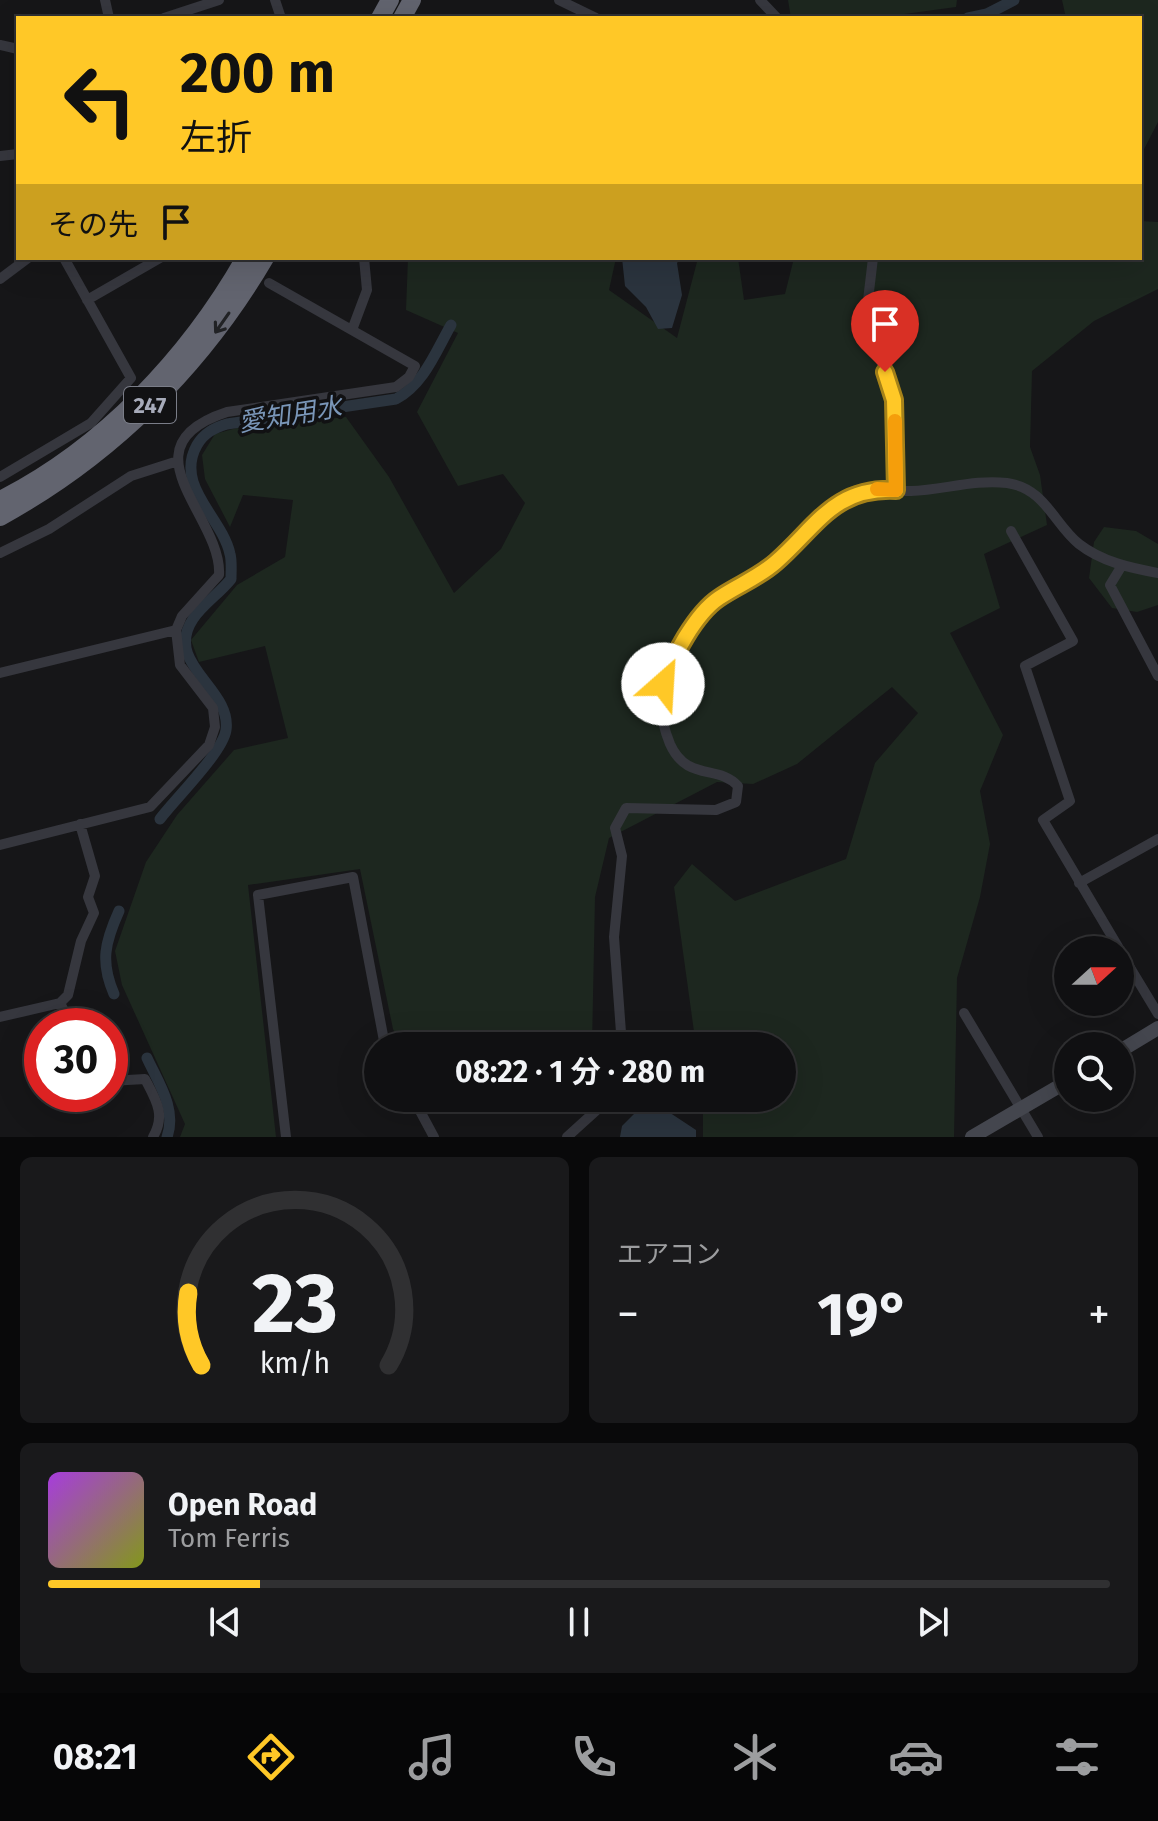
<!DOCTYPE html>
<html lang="ja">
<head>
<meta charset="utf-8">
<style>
  :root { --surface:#101012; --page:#19191b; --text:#f1f3f6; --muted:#9c9d9f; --line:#303032; --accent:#ffc827 }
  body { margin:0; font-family:"Fira Sans","Noto Sans JP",sans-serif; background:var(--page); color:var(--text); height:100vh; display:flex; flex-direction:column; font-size:30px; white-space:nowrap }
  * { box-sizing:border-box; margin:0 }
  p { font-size:26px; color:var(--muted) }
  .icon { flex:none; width:44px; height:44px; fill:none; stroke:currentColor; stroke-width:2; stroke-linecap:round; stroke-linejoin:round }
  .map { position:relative; height:1137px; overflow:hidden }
  .panel { display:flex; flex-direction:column; gap:20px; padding:20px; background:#09090a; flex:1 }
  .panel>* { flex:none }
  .hud { position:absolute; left:16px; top:16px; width:1126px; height:244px; border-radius:0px; box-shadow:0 8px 32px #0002,0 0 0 2px var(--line); background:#ffc827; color:#111; overflow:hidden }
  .needle { width:52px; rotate:69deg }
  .controls { position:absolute; left:1054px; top:936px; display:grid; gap:16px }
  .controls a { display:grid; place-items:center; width:80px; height:80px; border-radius:50%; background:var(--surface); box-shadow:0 8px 32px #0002,0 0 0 2px var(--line); font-size:40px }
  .speed { position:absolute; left:24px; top:1008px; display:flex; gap:16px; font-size:40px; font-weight:700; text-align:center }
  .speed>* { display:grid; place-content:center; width:104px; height:104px; border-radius:50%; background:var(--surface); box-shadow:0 8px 32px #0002,0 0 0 2px var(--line); line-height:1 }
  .speed .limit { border:12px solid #d22; background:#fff; color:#111 }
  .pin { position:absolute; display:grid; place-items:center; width:68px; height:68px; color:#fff; margin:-82px -34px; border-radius:50% 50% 50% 0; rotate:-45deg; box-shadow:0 0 8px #0007 }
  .pin .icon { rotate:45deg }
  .me { position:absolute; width:88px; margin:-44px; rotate:26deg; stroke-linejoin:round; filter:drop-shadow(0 0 6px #0008) }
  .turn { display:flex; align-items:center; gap:28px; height:168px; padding:0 32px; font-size:36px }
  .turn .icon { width:104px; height:104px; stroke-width:2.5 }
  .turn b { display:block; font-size:56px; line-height:68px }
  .then { display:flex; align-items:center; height:76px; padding:0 32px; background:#0003; gap:16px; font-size:30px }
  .big { font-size:60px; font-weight:700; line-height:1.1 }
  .panel .tile { flex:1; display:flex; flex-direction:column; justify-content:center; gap:12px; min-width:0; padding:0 28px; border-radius:12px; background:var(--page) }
  .panel .dial { align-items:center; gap:0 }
  .dial svg { height:208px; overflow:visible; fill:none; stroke:var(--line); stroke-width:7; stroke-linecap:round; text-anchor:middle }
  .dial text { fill:var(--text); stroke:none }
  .song { display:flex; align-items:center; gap:24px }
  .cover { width:96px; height:96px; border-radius:12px; background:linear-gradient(135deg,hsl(280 70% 55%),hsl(70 70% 35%)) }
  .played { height:8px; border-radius:4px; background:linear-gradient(90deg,var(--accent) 20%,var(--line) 20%) }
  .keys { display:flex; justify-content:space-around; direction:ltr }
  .heat { display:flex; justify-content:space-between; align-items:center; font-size:44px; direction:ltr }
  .panel .tiles { flex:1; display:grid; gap:20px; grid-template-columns:1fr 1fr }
  .tile:last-child { grid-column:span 2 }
  .trip { position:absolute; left:364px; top:1032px; width:432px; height:80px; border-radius:40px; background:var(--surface); box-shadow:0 8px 32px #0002,0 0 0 2px var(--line); font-weight:700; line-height:80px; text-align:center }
  .dock { display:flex; height:128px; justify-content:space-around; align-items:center; background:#060607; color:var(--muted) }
  .dock .icon { width:56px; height:56px }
  .dock .active { color:var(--accent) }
  .dock b { font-size:36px; color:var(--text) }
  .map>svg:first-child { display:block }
  .green { fill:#1d271f }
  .water { fill:#2b343e }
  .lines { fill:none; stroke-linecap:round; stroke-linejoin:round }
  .canal { stroke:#2b343e; stroke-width:11 }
  .street { stroke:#36373e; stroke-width:10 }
  .secondary { stroke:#44464e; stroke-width:14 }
  .highway { stroke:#62646f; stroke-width:18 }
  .oneway { stroke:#212225 }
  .route-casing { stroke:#a68219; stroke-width:20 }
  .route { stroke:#ffc827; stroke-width:14 }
  .slow { stroke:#f59e0b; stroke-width:14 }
  .labels { text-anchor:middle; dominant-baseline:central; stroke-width:7; stroke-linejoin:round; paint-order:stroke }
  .shield { fill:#111113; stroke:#7a7d88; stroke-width:2 }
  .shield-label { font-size:22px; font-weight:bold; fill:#a7abba }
  .water-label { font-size:26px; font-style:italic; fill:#7a96b8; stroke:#111113 }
</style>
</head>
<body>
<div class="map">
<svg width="1158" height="1137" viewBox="0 0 1158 1137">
  <rect width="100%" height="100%" fill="#161618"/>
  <path class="green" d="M788 0H957L956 7 875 18H791Z
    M1062 0H1158V122L1140 157V18H1066Z
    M1140 221 1158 222V289L1094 321 1032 371 1030 447 1040 475 1047 525 984 554 1000 608 950 633 1003 735 980 791 990 844 980 897 957 978 954 1137H703V1098H782V1046H696L674 887 692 864 735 901 846 859 875 763 918 713 892 687 797 764 753 784 717 782 609 838 595 897 592 1046H401L393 1029 360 869 248 885 276 1137H180L185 1124 122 985 115 951 146 862 177 815 234 750 288 738 265 646 199 662 191 640 237 585 285 557 293 500 243 495 230 527 205 479 202 455 215 434 240 427 346 417 389 477 454 593 501 549 525 503 503 474 458 486 417 412 458 333 406 310 408 258H616L609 290 677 338 698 258H738L744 300 785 294 794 258H1140Z
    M1104 527 1136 531 1158 544V605L1137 612 1112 608 1089 578 1094 542Z"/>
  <path class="water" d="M622 258H681L677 263 682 295 672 328 658 329 646 307 625 286Z
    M649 1099 696 1130V1137H620L622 1126Z"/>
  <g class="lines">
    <path class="canal" d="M968 18 987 14 1014 0
      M160 819C175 799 223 752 226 730 232 688 163 664 193 619 202 605 220 593 231 579 231 571 232 561 230 554 222 517 174 486 197 445 204 433 214 428 227 424L396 399C424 384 436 351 451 325
      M114 994C100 962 105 942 119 911
      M147 1058C158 1082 177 1109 167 1137"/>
    <path class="street" d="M105 0 109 18
      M275 0 281 18
      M559 0 596 18
      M760 0 777 18
      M164 18 219 0
      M0 45 18 49
      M0 156 18 154
      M873 258 866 317 894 400 896 490
      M0 279 28 258
      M87 300 160 258
      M352 330 367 290 364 258
      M0 477 91 423 131 378 64 258
      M1011 531 1073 641 1025 666 1070 801 1043 820 1120 950
      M0 553 49 529 131 476 178 461
      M1121 567 1110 585 1158 676
      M0 673 176 630
      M0 845 150 807 209 745 215 727 213 708 180 665 176 630 182 616 219 575C223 517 120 447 227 412L396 387 409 377 415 366 269 283
      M1079 883 1158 839
      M1120 951 1158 1014
      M60 1003 72 1026
      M964 1013 1038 1137
      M0 1017 60 1003 68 995 81 941 94 913 88 897 95 876 80 824
      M622 1046 614 937 622 856 615 828 626 808 716 810 736 802 738 786C718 764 687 782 670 744 654 705 662 687 679 652 689 633 696 616 713 602 731 586 755 580 774 564 800 542 819 509 851 496 872 487 889 492 911 491 943 490 975 479 1007 483 1045 488 1054 524 1079 544 1102 562 1131 568 1158 573
      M110 1081 145 1079C156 1100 166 1115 153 1137
      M413 1098 434 1137
      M286 1137 258 895 353 877 385 1046
      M567 1137 610 1098"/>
    <path class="secondary" d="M1120 1051 1158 1028
      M972 1137 1068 1081"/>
    <path class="highway" d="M380 18 390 0
      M402 18 412 0
      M0 500C103 448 188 358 245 258
      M0 517C111 456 201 367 265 258"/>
  </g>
  <defs><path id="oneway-shaft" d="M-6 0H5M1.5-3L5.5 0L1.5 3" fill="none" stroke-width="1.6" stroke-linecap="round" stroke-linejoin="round" transform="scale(2)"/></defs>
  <use class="oneway" href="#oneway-shaft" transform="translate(222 323) rotate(125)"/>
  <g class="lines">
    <g class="route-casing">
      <path id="route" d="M663 684C672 658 695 614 719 598 738 585 758 578 776 562 817 526 834 487 896 490L894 400 885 372"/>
    </g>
    <use href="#route" class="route"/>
    <path class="slow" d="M877 489 896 490 895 421"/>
  </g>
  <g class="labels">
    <rect class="shield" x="124" y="387" width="52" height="36" rx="6"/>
    <g class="shield-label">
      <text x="150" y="405">247</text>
    </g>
    <g class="water-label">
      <text transform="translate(290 415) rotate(-9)">愛知用水</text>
    </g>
  </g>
</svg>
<div class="controls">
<a><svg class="needle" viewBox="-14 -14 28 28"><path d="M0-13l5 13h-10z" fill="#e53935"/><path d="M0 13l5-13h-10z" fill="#9c9d9f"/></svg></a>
<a><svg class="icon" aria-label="search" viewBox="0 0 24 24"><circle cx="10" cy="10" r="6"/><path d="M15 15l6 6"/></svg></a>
</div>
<div class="speed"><div class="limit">30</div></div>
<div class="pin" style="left:885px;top:372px;background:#d93025"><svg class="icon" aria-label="arrive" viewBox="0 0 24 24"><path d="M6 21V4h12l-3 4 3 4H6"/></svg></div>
<svg class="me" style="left:663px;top:684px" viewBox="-20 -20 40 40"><circle r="19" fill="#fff"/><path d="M0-13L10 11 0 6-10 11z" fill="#ffc827"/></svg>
<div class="trip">08:22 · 1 分 · 280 m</div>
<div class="hud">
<div class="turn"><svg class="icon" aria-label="left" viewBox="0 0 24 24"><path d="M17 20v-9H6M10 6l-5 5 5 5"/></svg><div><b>200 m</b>左折</div></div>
<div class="then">その先<svg class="icon" aria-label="arrive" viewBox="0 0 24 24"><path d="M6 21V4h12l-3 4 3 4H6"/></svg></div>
</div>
</div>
<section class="panel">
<div class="tiles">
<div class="tile dial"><svg viewBox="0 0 100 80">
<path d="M14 69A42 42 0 1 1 86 69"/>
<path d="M14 69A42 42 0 0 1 9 41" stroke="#ffc827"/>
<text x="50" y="56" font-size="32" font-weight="700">23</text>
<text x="50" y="72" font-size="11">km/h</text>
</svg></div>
<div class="tile"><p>エアコン</p>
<div class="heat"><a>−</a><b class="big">19°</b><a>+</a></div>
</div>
<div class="tile">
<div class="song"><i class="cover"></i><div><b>Open Road</b><p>Tom Ferris</p></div></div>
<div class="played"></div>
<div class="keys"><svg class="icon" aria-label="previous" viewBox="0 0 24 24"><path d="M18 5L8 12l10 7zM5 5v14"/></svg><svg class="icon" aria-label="pause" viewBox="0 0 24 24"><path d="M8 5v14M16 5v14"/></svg><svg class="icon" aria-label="next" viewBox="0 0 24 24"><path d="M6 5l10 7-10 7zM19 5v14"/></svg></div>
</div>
</div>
</section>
<nav class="dock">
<b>08:21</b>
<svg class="icon active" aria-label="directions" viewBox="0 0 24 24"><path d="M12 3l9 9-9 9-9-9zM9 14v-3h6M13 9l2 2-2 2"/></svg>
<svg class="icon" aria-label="music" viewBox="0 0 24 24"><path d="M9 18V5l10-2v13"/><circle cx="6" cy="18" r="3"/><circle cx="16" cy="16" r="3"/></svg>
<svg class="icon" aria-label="phone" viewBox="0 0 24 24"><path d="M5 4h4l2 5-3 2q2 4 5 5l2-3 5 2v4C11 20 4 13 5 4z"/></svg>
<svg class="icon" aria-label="climate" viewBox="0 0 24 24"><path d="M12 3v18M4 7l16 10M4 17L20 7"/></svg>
<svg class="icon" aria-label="car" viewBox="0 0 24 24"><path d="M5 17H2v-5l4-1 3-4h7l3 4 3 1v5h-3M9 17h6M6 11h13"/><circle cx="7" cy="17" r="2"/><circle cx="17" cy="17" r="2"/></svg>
<svg class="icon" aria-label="filters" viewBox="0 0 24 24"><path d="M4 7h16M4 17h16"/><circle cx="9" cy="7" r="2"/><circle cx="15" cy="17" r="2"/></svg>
</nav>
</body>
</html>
